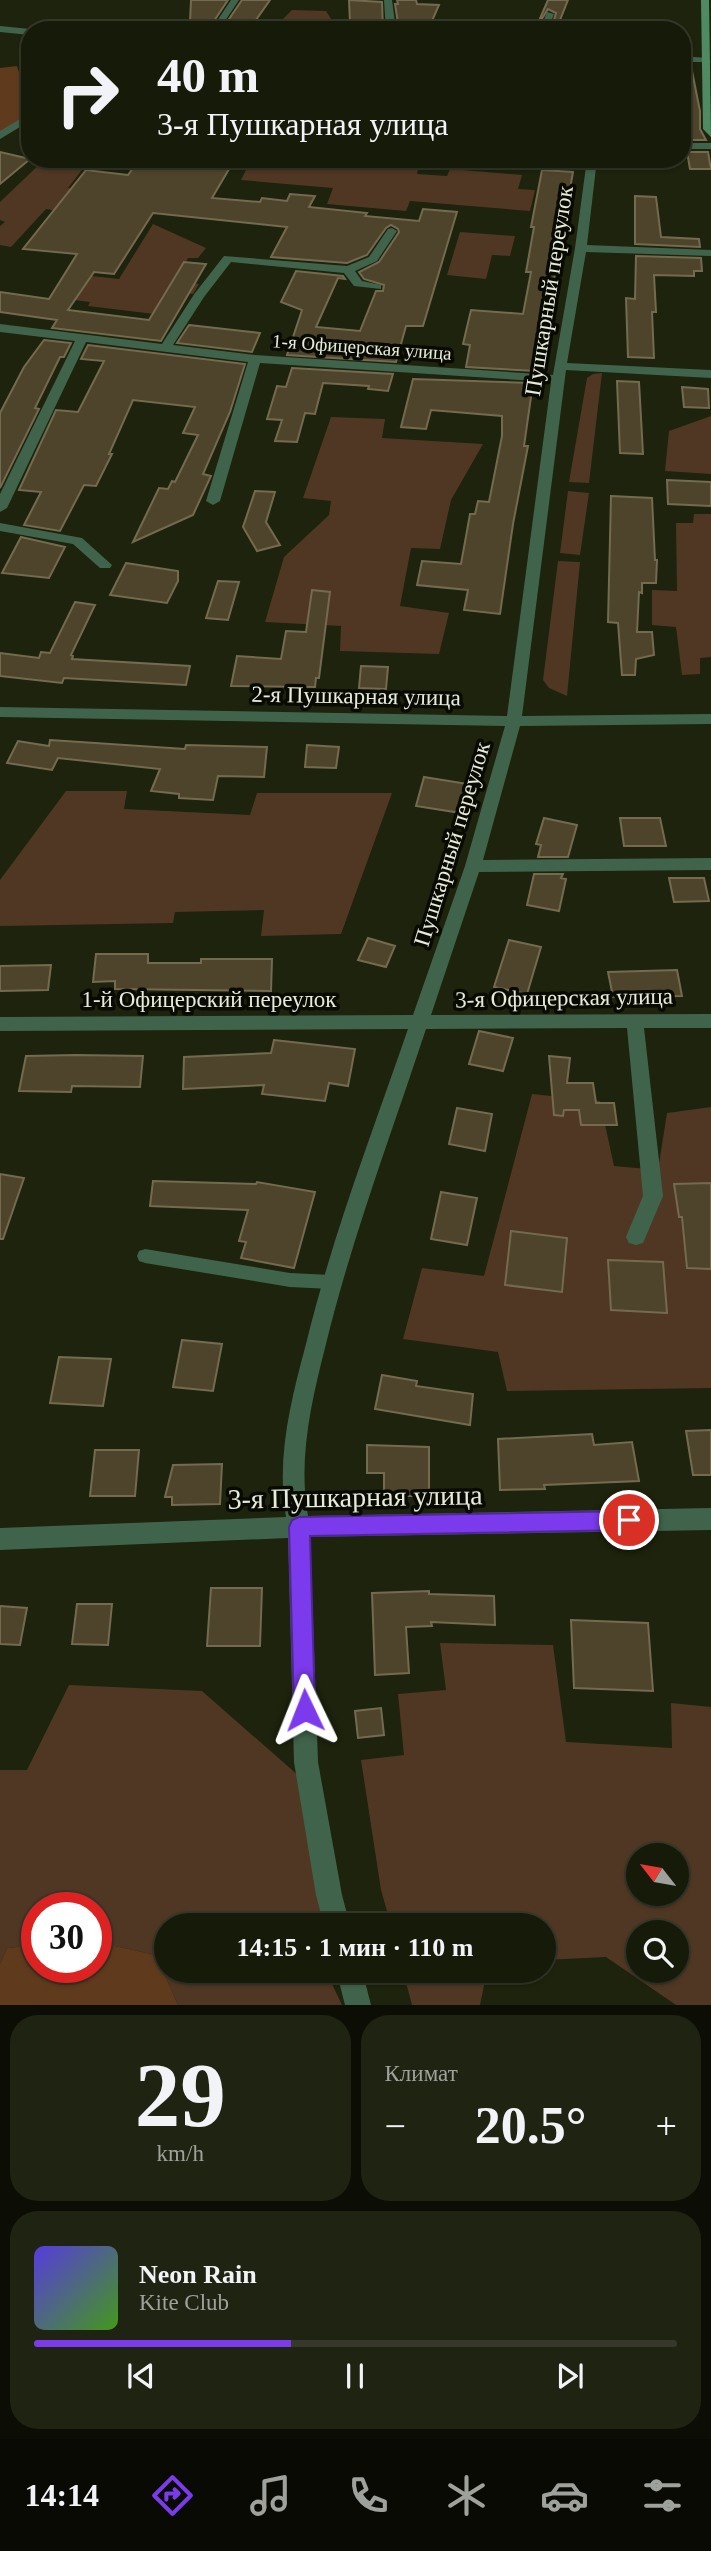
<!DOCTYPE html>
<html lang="ru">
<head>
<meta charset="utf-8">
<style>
  :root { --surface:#161a09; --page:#1f2312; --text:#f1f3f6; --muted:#9ea19c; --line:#35382a; --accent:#7c3aed }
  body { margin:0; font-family:"Times New Roman",serif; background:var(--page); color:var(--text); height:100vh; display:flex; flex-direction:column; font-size:26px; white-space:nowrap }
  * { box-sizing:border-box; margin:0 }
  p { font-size:23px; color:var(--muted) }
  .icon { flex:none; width:38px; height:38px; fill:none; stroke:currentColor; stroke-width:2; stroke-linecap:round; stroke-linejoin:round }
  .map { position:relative; height:2005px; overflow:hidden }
  .details { display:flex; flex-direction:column; gap:10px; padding:10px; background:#0c0e05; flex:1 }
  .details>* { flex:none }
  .banner { position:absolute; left:21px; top:21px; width:670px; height:147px; border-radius:28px; box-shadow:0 2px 5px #0004,0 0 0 2px var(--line); background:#161a09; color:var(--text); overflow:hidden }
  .needle { width:46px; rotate:301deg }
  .tools { position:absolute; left:626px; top:1843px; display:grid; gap:14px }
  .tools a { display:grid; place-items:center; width:63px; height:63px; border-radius:50%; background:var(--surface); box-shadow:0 2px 5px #0004,0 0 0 2px var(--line); font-size:35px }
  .speed { position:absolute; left:21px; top:1892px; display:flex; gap:14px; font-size:35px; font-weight:700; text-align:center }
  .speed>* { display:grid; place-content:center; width:91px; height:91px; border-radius:50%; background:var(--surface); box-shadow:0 2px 5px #0004,0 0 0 2px var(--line); line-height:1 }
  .speed .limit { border:10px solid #d22; background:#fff; color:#111 }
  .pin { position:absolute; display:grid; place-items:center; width:60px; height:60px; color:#fff; margin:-30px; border:4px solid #fff; border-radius:50%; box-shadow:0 2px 7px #0007 }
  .me { position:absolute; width:77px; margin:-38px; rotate:358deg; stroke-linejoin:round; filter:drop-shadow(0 0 5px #0008) }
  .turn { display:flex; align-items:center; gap:24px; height:147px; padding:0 21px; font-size:32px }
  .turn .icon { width:91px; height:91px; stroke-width:2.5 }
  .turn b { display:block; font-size:49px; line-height:60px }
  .big { font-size:52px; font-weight:700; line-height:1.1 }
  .details .card { flex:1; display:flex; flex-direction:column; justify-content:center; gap:10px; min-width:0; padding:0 24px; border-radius:28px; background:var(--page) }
  .details .dial { align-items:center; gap:0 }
  .dial b { font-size:91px; line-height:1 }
  .song { display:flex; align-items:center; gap:21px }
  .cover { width:84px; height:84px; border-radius:10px; background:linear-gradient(135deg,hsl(250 70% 55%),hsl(100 70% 35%)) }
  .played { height:7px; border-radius:4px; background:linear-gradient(90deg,var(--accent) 40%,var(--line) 40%) }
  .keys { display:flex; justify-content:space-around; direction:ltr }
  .heat { display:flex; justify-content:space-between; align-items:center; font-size:38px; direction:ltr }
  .details .tiles { flex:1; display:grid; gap:10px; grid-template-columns:1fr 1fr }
  .card:last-child { grid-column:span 2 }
  .trip { position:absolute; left:154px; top:1913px; width:402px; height:70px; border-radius:35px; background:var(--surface); box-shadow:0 2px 5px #0004,0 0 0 2px var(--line); font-weight:700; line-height:70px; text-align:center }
  .tab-bar { display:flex; height:112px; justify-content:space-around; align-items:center; background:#090a04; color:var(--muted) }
  .tab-bar .icon { width:49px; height:49px }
  .tab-bar .active { color:var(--accent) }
  .tab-bar b { font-size:32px; color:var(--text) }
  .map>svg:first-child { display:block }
  .green { fill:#503723; fill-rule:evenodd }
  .forest { fill:#603a1c }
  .building { fill:#4e442b; stroke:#746a4f; stroke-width:2 }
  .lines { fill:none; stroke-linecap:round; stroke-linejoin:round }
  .service { fill:#40644b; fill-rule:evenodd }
  .minor { fill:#40644b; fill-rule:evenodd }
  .secondary { fill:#4f8a62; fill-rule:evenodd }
  .route { fill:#7c3aed; stroke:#51269a; stroke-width:2 }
  .labels { text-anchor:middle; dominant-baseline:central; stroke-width:7; stroke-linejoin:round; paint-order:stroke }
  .far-street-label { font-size:19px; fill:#e6ebdc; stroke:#090b03 }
  .street-label { font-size:23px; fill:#e6ebdc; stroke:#090b03 }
  .near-street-label { font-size:28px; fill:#e6ebdc; stroke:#090b03 }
</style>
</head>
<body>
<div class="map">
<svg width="711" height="2005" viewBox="0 0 711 2005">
  <rect width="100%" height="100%" fill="#1d230c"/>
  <path class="green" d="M292 10 326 11 333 22V30H272Z
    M45 159H121L117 164 88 162 68 188 82 191 64 212 46 209 11 247 0 245V226L5 222 0 220V202Z
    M279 159H317L418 169 417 174 447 176 450 169 522 175 518 189 535 190 530 211 410 201 406 211 327 204 333 188 241 180 250 162 276 164Z
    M153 224 206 248 198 258H188L175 280 199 284 193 294 167 291 154 314 88 306 90 302 49 297 65 273 119 279Z
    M460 232 515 236 510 256 492 255 486 279 447 275Z
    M602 373 589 483 569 482 587 378 593 374Z
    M711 416V474L665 471 669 431Z
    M331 417 385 419 382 438 483 444 451 500 440 549 411 548 400 606 449 613 439 654 340 651 341 626 265 622 284 557 329 515 331 501 303 498Z
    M568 491 589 493 580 555 560 553Z
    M694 514H711V657L700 658V674L682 675 676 627 652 625V590L677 591 676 523H693Z
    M558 561 580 562 567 696 549 688 543 680Z
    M66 791H127L124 809 250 815 257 793H392L341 934 261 936 264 910 175 912 173 923 0 926V880Z
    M532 1094 600 1101 614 1166 658 1170 667 1113 711 1107V1388L507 1391 498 1352 403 1339 422 1268 484 1276Z
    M440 1643 553 1645 566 1742 672 1748 671 1703 711 1707V2005H676L606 1957 544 1960V1925H391L381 1890 361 1760 404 1755 398 1694 446 1690ZM639 1855H677V1894H639ZM639 1932H677V1970H639Z
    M69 1685 202 1691 308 1784 324 1925H166V1970L330 1971 331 1982 342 2005H178L156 1955 96 1942V1908H37V1945L7 1948 0 1964V1770H27Z
    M403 1971V1970L487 1971 480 2005H412Z"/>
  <path class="forest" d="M17 66 30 107 13 129 0 139V68Z
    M96 1942 156 1955 178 2005H0V1964L7 1948 37 1945V1967H96Z"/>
  <path class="building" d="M191 0H228L212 24 190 22Z
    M242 0H270L251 27 225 25Z
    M349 0 382 2 383 30H364L363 23H350Z
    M397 0H416L417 4 439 5 428 30H399L395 4H398Z
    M548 0H568L556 30H551L556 13 548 9 535 30Z
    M692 71 700 111V129L706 140H686L682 122V72Z
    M0 152 30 159 0 184Z
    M687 152H708L711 169H690Z
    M181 159H235L212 198 260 202 262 198 287 201 290 194 315 196 309 207 367 213 365 216 419 221 423 209 457 212 423 326H406L396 362 287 355 302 310 281 302 296 271 343 276 345 279 338 278 316 327 360 331 376 291H383L384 285 364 279 359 272 379 262 399 232 398 229 391 225 386 228 367 255 347 263 271 257 287 227 153 213 114 274 94 272 68 310 149 320 184 262 206 264 161 341 52 328 57 320 0 312V292L49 299 77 254 23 249 86 170 128 175 138 161 181 165Z
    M542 170 573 172 548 313H545L535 371 466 367 470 345 463 344 471 310 523 314 531 272H526L534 227H531Z
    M635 196 656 197 661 237 699 239 700 247 635 244Z
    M636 256 701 258 702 271H694V276L654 275 656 312H652L654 358 628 357 626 298 635 299Z
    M189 325 260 333 252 352 177 343Z
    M44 340 71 343 64 357H60L35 408 39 409 0 488V413L24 367Z
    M88 345 245 364 230 412 203 474 211 476 193 515 133 542 159 488 168 489 172 481 175 482 198 435 183 433 195 407 133 400 109 454H112L96 486 84 485 60 531 24 525 41 492 19 490 56 410 78 412 104 361 81 359Z
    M292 368 393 374 388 391 368 389 369 386 323 383 315 414 305 413 297 442 275 441 282 420 267 419 277 386 286 387Z
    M413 379 533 383 524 446H528L513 524 500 614 464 610 468 590 417 585 422 561 461 564 470 514H475L478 501 489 502 502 436V416L431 410 426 429 401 427Z
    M617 381 639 382 643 454 620 453Z
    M682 387 708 389 709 408 684 407Z
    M667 480 711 482V506L668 504Z
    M255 491 275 492 266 522 280 545 257 551 243 527Z
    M611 496 652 498 655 560H657L656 583H642V593L639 592 637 632H652L654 655 636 659 635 675H622L618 623 608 622Z
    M21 537 65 547 49 578 2 573Z
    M126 563 178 571V581L167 603 110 595Z
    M218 581 239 582 228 620 206 618Z
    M312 590 330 592 319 678H316L315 687 231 686 237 656 281 659 286 631 306 632Z
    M75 602 95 605 71 655 73 656 72 659 190 666 186 685 64 678 62 683 0 676V653L39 658 41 652 50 653Z
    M361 666 388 667 386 689 359 688Z
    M50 740 185 749 186 745 267 747 264 777 218 776 213 800 179 798V794L151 791 160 769 58 758 52 770 7 763 18 741 49 746Z
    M307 745 339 747 336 768 305 767Z
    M424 777 468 784 461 813 416 806Z
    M544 818 577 825 568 857H538L541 845 536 844Z
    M620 818H660L666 846H624Z
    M534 874H563L561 878 566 879 559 911 527 905Z
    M669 878H704L709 901 674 902Z
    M368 938 395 946 386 967 358 960Z
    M509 940 541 947 527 994 494 987Z
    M96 954H148V963H201V959H272L271 991 115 989V981L93 982Z
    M51 965 48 990 0 991V966Z
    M677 970 682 996 613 997 608 972Z
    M479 1031 513 1038 503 1071 469 1064Z
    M274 1040 355 1049 348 1086 329 1083 325 1101 262 1094 264 1085 183 1089 184 1057 271 1053Z
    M76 1055 143 1056 140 1087 72 1086 71 1092 19 1091 26 1056Z
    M549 1056 570 1058 567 1083H593L596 1103H614L617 1125H581L579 1110H564L563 1116 554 1115Z
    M457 1108 492 1114 485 1151 449 1144Z
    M0 1174 24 1178 3 1239H0Z
    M153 1181 256 1184 257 1182 315 1192 294 1268 241 1258 246 1242 239 1241 248 1210 150 1206Z
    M711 1183V1269L687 1268 682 1217H679L674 1184Z
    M441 1192 477 1198 467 1245 431 1239Z
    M511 1231 567 1238 562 1292 505 1285Z
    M608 1260 663 1262 667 1313 611 1310Z
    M182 1340 222 1344 213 1391 173 1387Z
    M59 1357 111 1359 103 1406 50 1403Z
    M382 1375 417 1381 416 1386 473 1394 470 1425 375 1409Z
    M711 1430V1475H693L686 1431Z
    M592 1434 594 1445 632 1442 639 1481 544 1485 545 1489 500 1490 498 1439Z
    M367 1445 429 1447V1496H384V1473H367Z
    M95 1450H139L135 1496H90Z
    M222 1464 220 1504 172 1505V1497H165L173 1465Z
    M211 1588H262L260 1646H207Z
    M429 1591V1594L494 1596 495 1625 431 1622 432 1626 406 1627 409 1673 375 1675 372 1593Z
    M77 1604H112L108 1645 72 1644Z
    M0 1606 27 1608 20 1645 0 1644Z
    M571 1620 648 1623 653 1691 574 1688Z
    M381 1708 384 1735 358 1738 355 1711Z"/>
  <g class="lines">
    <path class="service" d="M231 0H239L219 30H211Z
      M547 12 554 14 548 30H540Z
      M145 1249 290 1273 331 1275 337 1277 339 1282 337 1287 331 1289 290 1287 145 1263 139 1261 137 1256 139 1251Z"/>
    <path class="minor" d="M384 0H392L396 30H386Z
      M0 26 30 29 32 30H30V35L0 32Z
      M682 56 707 58 711 62H682Z
      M30 113V121L0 139V131Z
      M682 143H711V149H682Z
      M587 159H597L587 245 711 250V256L586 252 567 363 711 370V378L566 370 522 716 711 714V724L520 726 483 860 711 858V870L479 872 431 1015 711 1014V1028H644L663 1196 643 1243 636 1245 629 1243 626 1237 643 1196 627 1028 426 1029C391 1135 351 1240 325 1348 311 1403 298 1460 308 1516L711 1508V1530L310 1537 318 1762 342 1895 350 1925H324L316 1895 294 1762 288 1538 0 1550V1528L286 1517C276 1458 291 1400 306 1344 332 1237 372 1133 408 1029L0 1031V1017L413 1015 465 866 505 726 0 717V707L507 716 551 382 260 363 220 501 213 505 206 501 248 362 86 342 7 508 0 512V494L75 341 0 332V324L162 344 195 293 224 256 347 266 369 257 388 229 392 228 397 231 377 261 355 271 362 281 381 285V289L354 286 344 273 231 262 204 297 173 345 255 355 553 375 575 248Z
      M0 523 82 538 112 565 110 568H100L73 544 0 531Z
      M336 1970H362L371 2005H345Z"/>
    <path class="secondary" d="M701 0H709L711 137 703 129Z"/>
  </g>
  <path class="route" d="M629 1511 636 1514 639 1520 636 1527 629 1530 310 1536 315 1710 312 1717 305 1720 297 1717 294 1710 289 1527 292 1520 299 1517Z"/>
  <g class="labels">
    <g class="far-street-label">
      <text transform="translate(362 347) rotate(4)">1-я Офицерская улица</text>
    </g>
    <g class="street-label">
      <text transform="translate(549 291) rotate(-81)">Пушкарный переулок</text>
      <text transform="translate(356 696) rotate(1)">2-я Пушкарная улица</text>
      <text transform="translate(452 844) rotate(-73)">Пушкарный переулок</text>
      <text transform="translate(564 998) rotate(-1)">3-я Офицерская улица</text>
      <text x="209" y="999">1-й Офицерский переулок</text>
    </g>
    <g class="near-street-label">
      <text transform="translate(355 1497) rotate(-1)">3-я Пушкарная улица</text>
    </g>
  </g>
</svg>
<div class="tools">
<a><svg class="needle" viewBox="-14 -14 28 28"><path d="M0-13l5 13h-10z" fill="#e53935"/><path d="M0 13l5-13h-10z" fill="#9ea19c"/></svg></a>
<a><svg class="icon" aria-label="search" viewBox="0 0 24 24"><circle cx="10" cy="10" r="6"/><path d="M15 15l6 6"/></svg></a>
</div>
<div class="speed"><div class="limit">30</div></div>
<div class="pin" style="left:629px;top:1520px;background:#d93025"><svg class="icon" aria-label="arrive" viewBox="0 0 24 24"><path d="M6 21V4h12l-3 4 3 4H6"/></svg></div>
<svg class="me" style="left:305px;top:1710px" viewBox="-20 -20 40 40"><path d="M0-17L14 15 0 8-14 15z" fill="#7c3aed" stroke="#fff" stroke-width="4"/></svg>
<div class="trip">14:15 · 1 мин · 110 m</div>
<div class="banner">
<div class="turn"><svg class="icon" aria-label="right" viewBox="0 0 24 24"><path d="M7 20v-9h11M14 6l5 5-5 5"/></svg><div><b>40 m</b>3-я Пушкарная улица</div></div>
</div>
</div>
<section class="details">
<div class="tiles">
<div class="card dial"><b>29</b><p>km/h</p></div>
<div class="card"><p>Климат</p>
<div class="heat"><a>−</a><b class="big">20.5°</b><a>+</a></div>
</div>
<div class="card">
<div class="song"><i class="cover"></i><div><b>Neon Rain</b><p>Kite Club</p></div></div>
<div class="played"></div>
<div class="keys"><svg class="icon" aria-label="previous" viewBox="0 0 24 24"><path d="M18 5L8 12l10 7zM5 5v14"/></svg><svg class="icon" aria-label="pause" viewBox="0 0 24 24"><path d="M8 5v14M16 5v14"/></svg><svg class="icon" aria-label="next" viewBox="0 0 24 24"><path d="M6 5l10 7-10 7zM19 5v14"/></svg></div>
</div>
</div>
</section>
<nav class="tab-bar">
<b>14:14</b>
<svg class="icon active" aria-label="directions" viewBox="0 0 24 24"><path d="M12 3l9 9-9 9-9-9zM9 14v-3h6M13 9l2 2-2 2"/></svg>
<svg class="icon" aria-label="music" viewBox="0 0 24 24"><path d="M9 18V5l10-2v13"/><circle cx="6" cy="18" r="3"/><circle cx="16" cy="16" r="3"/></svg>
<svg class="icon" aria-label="phone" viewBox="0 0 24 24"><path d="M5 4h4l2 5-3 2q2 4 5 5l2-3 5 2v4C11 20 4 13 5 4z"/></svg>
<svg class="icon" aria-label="climate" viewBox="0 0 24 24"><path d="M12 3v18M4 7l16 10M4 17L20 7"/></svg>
<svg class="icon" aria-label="car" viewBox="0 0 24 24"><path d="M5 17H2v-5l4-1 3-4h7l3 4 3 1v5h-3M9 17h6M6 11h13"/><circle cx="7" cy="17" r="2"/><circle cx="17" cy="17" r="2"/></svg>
<svg class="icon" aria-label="filters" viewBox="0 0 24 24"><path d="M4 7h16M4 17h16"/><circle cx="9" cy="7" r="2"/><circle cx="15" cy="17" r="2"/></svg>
</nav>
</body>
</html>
